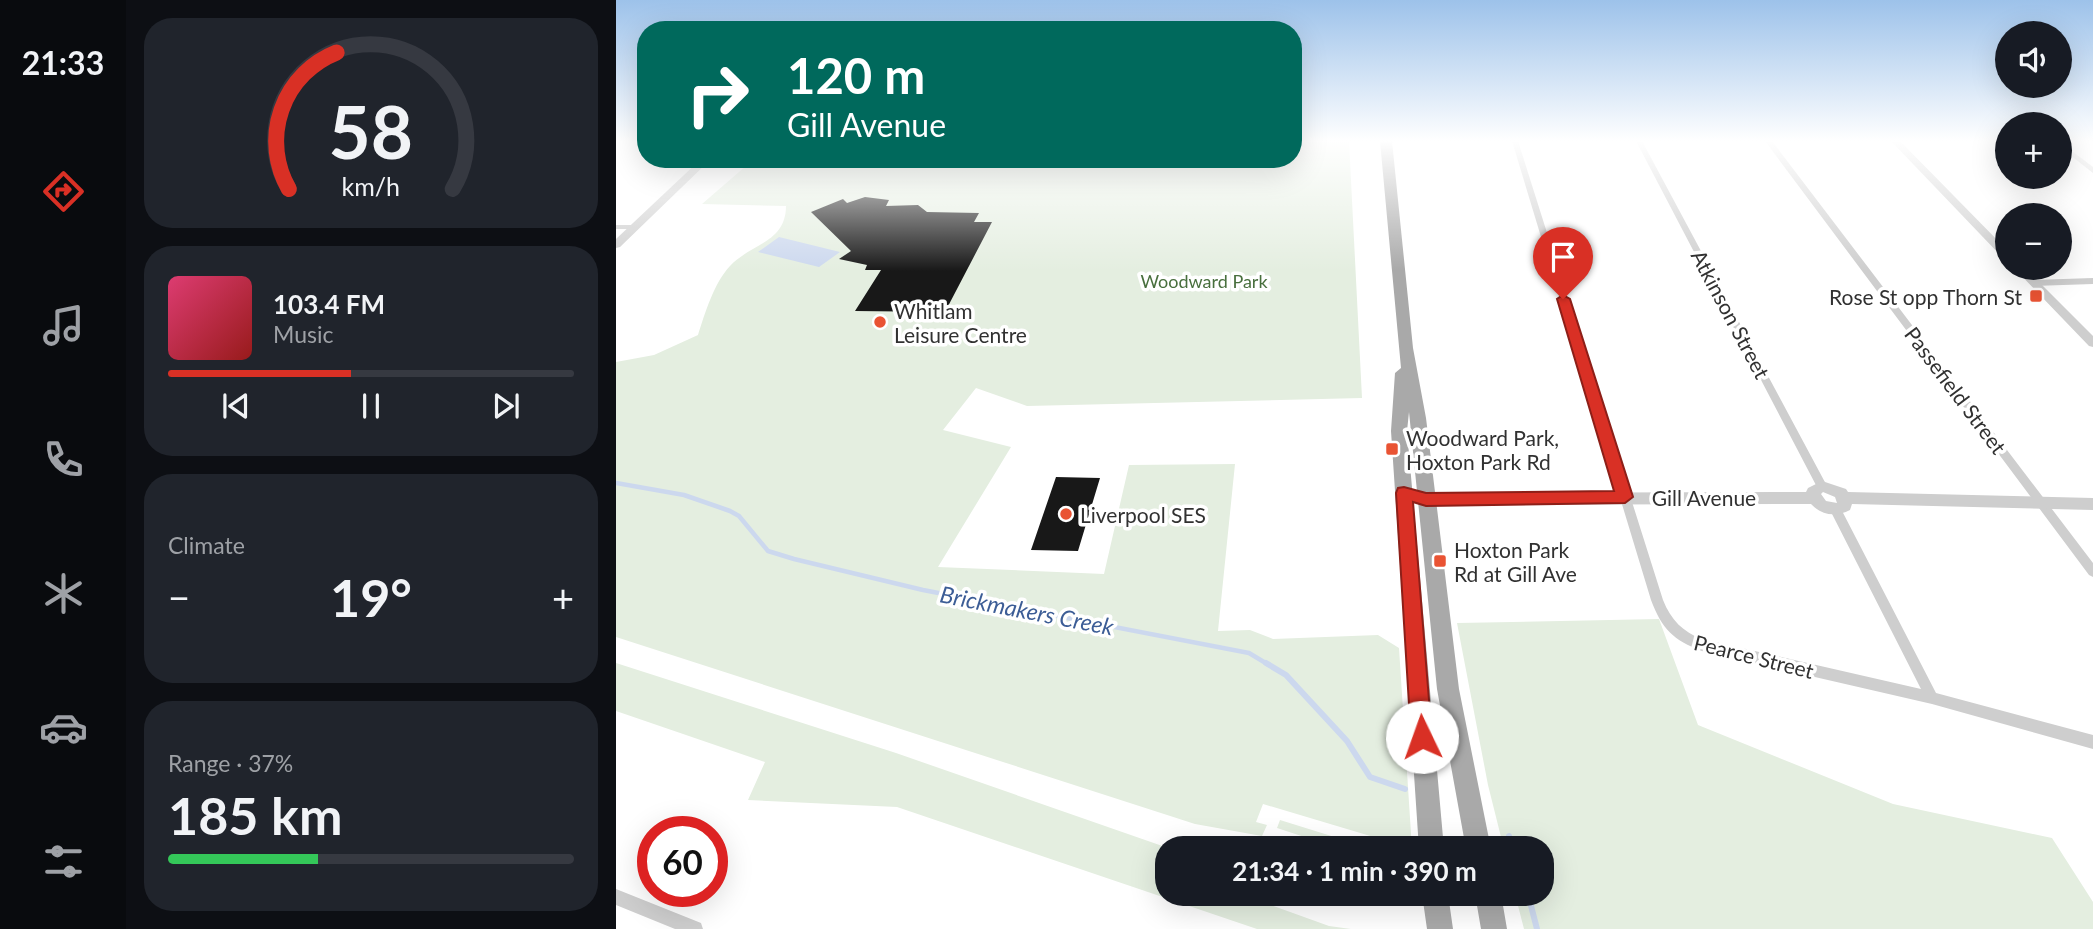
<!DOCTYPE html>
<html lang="en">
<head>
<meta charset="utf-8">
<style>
  :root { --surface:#171b24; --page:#20242c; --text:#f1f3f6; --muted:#9ea1a6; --line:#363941; --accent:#d93025 }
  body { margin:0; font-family:Lato,sans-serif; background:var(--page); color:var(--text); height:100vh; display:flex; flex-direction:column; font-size:26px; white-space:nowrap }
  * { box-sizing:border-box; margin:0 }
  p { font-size:23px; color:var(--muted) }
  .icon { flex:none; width:38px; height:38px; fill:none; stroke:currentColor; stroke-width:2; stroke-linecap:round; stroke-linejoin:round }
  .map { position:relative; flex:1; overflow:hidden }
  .side { display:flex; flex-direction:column; gap:18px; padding:18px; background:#0d0f14; width:490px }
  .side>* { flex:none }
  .banner { position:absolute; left:21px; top:21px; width:665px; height:147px; border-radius:28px; box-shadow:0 7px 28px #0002; background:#00695c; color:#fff; overflow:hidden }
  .tools { position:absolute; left:1379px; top:21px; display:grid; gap:14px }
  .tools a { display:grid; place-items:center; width:77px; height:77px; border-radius:50%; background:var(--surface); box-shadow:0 7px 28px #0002; font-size:35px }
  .speed { position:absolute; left:21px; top:816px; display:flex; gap:14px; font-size:35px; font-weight:700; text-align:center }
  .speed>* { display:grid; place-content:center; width:91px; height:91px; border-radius:50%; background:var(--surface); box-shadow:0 7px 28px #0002; line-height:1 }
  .speed .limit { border:10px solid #d22; background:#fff; color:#111 }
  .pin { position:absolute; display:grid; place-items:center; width:60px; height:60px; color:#fff; margin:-72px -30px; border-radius:50% 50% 50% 0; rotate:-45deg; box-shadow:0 0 7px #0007 }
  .pin .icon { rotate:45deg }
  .me { position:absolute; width:77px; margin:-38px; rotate:357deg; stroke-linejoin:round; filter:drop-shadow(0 0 5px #0008) }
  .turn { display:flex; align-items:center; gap:24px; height:147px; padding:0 35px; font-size:32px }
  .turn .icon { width:91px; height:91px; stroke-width:2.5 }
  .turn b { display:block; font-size:49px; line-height:60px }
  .big { font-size:52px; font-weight:700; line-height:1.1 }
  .side .widget { flex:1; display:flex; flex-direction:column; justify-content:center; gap:10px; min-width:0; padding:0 24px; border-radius:28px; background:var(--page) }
  .side .dial { align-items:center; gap:0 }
  .dial svg { height:182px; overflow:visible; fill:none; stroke:var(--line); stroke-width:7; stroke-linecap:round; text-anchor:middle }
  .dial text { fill:var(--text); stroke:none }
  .song { display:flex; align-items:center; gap:21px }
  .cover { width:84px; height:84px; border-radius:10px; background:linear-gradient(135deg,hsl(340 70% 55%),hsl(0 70% 35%)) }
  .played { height:7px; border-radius:4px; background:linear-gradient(90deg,var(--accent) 45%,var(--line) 45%) }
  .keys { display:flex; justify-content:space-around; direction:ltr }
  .heat { display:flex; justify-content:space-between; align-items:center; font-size:38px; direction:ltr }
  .charge { height:10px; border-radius:5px; background:linear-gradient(90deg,#34c759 37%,var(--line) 0) }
  .trip { position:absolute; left:539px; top:836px; width:399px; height:70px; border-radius:28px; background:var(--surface); box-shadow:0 7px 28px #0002; font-weight:700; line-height:70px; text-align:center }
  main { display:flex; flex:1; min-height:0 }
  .tab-bar { display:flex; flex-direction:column; width:126px; justify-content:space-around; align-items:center; background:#090b0e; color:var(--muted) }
  .tab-bar .icon { width:49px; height:49px }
  .tab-bar .selected { color:var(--accent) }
  .tab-bar b { font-size:32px; color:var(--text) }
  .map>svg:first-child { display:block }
  .green { fill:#e4eee0 }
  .water { fill:#ccd8ee }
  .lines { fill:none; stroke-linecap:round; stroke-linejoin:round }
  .stream-far1 { stroke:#ccd8ee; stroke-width:4.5 }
  .stream { stroke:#ccd8ee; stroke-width:6 }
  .building { fill:#181818 }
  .minor { fill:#cecece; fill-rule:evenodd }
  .tertiary { fill:#cecece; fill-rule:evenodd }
  .primary { fill:#a9a9a9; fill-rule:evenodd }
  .route { fill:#d93025; stroke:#8d1f18; stroke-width:2 }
  .poi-dot { fill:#e95333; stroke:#fff; stroke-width:2.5 }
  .labels { text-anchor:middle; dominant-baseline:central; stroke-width:7; stroke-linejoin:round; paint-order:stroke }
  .far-park-label { font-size:18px; fill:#486f3d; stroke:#fff }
  .poi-label { font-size:21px; fill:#313131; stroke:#fff; text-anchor:start }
  .street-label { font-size:21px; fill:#313131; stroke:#fff }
  .water-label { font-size:23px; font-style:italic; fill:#3c5d96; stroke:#fff }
</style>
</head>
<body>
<main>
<nav class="tab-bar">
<b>21:33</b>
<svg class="icon selected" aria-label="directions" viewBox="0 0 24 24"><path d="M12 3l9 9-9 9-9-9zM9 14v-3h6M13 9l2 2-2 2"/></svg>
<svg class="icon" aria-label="music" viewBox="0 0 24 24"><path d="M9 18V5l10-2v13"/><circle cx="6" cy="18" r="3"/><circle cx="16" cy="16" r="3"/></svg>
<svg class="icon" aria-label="phone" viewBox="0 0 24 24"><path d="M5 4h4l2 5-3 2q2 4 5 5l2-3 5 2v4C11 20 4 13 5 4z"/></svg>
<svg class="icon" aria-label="climate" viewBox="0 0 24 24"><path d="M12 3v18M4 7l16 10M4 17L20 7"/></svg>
<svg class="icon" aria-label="car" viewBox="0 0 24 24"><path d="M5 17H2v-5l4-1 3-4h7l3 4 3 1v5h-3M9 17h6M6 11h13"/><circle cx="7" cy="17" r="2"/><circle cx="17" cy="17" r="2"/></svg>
<svg class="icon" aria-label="filters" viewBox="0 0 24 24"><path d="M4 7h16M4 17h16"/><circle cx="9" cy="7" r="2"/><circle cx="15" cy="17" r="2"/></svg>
</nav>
<section class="side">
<div class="widget dial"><svg viewBox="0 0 100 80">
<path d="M14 69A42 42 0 1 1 86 69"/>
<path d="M14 69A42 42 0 0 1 35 9" stroke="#d93025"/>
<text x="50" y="56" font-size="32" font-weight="700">58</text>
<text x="50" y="72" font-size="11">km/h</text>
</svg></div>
<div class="widget">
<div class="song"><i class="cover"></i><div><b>103.4 FM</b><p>Music</p></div></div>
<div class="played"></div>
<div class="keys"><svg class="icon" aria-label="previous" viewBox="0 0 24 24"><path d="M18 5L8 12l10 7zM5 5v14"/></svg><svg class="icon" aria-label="pause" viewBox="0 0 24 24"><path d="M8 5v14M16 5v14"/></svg><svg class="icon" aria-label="next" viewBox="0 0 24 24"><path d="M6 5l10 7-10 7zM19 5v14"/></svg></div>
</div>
<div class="widget"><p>Climate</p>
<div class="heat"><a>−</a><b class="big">19°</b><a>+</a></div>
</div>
<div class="widget"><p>Range · 37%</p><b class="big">185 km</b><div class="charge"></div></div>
</section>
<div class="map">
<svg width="1477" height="929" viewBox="0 0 1477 929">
  <rect width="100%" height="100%" fill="#fff"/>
  <path class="green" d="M677 141H733L746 398 411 406 360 388 327 430 395 447 322 567 488 574 513 465 619 464 602 631 634 630 657 639 762 635 783 648 796 849H758L761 838 647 804 640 822 651 825 646 836 579 824 0 637V362L38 355 82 335C89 313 98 283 114 266 134 244 170 243 170 206L86 204 138 159H677Z
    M1043 619 1082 725 1277 804 1436 838 1477 902V929H908L899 894H926V849H888L872 785 841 623Z
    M0 663 280 753 555 849H551V894H624L713 926 735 929H641L281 807 132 800 149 762 0 711Z
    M664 820 725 839 722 848 661 828Z"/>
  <path class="water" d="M163 237 224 252 203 267 142 252Z"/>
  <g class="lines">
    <path class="stream-far1" d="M0 483 68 495 114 511 123 516 152 551 178 559 307 590 633 653 653 665"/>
    <path class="stream" d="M650 663 670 675 731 741 754 777 789 789
      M893 836 897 849
      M912 894 921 929"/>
  </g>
  <path class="building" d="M249 197 273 200 270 206 302 205 311 212 363 213 358 222H376L329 312 239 311 265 270H249L251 265 223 259 235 251 195 212 227 199 231 203Z
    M440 477 484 478 462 551 415 550Z"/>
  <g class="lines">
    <path class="minor" d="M896 141H902L1047 600C1055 620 1067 632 1086 639L1305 689 1214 510 1216 507H1224L1320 693 1477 735V749L1316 704 1086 651C1057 640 1046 629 1035 600Z
      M1020 141H1026L1211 486 1210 489H1202Z
      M1149 141H1156L1477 563V577L1473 575Z
      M1444 142 1477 167V173L1444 147Z
      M0 225H20L24 227 20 229H0Z
      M1477 278V284L1417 286 1413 283 1417 280Z
      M0 889 85 923 87 929H59L0 905Z"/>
    <path class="tertiary" d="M1275 141H1284L1391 250V259L1387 258Z
      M85 159H95L4 247 0 248V239Z
      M1398 268H1409L1477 336V347L1473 346Z
      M1206 481 1230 489 1232 492 1477 498V510L1236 504 1234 510C1220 517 1206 516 1195 504L810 505 805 503 803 499 805 495 810 493 1190 492 1192 488ZM1207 492 1219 497 1221 503 1210 501 1205 494Z"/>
    <path class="primary" d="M764 141H776L797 348 810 418 843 689 875 849H850L821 689 793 412 791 431 828 849H803L775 431 779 373 785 368Z
      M806 894H832L837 929H811Z
      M859 894H885L891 929H865Z"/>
  </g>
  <linearGradient id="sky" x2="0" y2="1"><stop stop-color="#9dc2ea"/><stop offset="0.52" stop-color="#fff"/><stop offset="1" stop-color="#fff" stop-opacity="0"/></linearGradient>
  <rect width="1477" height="271" fill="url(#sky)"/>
  <path class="route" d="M947 295 954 299 1017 497 1009 503 810 506 797 502 816 737 813 744 806 747 798 744 795 737 780 493 782 488 788 487 810 493 998 491 941 299Z"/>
  <g class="poi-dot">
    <rect x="1413" y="289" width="14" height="14" rx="3.5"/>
    <circle cx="264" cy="322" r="7"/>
    <rect x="769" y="442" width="14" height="14" rx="3.5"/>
    <circle cx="450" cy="514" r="7"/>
    <rect x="817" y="554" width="14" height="14" rx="3.5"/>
  </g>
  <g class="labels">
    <g class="far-park-label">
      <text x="588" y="281">Woodward Park</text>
    </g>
    <g class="poi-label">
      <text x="1406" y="296" text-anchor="end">Rose St opp Thorn St</text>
      <text x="278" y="310">Whitlam<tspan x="278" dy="24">Leisure Centre</tspan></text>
      <text x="790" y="437">Woodward Park,<tspan x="790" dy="24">Hoxton Park Rd</tspan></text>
      <text x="464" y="514">Liverpool SES</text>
      <text x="838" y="549">Hoxton Park<tspan x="838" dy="24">Rd at Gill Ave</tspan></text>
    </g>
    <g class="street-label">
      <text transform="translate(1115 314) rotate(62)">Atkinson Street</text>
      <text transform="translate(1340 390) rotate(53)">Passefield Street</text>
      <text x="1088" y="497">Gill Avenue</text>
      <text transform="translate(1138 656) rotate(14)">Pearce Street</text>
    </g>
    <g class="water-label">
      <text transform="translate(411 610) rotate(11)">Brickmakers Creek</text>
    </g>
  </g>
</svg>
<div class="tools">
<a><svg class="icon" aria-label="sound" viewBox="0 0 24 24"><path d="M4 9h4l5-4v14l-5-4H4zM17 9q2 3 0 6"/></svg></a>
<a>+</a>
<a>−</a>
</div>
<div class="speed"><div class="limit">60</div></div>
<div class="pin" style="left:947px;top:299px;background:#d93025"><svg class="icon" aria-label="arrive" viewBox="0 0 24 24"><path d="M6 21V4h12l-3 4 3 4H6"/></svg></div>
<svg class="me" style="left:806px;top:737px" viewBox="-20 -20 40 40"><circle r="19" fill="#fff"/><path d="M0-13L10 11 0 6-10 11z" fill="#d93025"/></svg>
<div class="trip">21:34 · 1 min · 390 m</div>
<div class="banner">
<div class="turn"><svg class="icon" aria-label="right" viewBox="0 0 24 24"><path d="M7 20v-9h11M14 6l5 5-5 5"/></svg><div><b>120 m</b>Gill Avenue</div></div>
</div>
</div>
</main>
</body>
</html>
